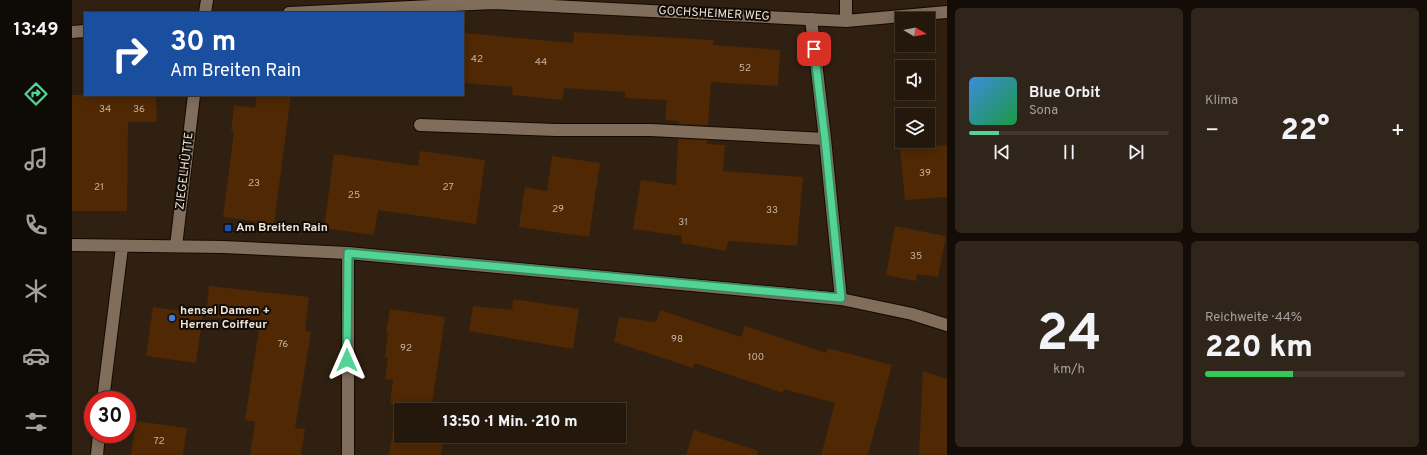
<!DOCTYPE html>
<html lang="de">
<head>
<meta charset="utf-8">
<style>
  :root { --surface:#24180d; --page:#30251b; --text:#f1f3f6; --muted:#a3a09d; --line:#41372e; --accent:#53d396 }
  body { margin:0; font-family:Overpass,sans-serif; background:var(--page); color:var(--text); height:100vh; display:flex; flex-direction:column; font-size:15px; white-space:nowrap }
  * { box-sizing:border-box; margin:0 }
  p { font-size:13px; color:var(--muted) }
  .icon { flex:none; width:22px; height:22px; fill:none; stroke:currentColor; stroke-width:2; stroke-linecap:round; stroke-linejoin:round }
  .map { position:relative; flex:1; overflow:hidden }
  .details { display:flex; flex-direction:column; gap:8px; padding:8px; background:#140d07; width:480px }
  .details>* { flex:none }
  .top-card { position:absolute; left:12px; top:12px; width:380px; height:84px; border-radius:0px; box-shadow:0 2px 10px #0003,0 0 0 1px var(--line); background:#1a4fa0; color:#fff; overflow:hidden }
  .needle { width:26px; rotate:100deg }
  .buttons { position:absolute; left:823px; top:12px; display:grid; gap:8px }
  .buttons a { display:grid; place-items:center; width:40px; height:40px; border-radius:0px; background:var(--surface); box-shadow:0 2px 10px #0003,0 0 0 1px var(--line); font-size:20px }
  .speed { position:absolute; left:12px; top:391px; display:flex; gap:8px; font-size:20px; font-weight:700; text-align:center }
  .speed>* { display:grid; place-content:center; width:52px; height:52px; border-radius:50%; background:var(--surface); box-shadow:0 2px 10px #0003,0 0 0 1px var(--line); line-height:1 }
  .speed .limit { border:6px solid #d22; background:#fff; color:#111 }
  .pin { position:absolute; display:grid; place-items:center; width:34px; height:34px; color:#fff; margin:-17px; border-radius:8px; box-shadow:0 2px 6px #0006 }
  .me { position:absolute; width:44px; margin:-22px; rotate:0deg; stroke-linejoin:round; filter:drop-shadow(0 0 3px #0008) }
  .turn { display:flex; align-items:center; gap:14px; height:84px; padding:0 20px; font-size:18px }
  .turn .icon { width:52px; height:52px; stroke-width:2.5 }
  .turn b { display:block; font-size:28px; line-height:34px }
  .big { font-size:30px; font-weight:800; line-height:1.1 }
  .details .widget { flex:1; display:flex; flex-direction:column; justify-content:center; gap:6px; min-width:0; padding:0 14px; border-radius:6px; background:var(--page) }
  .details .dial { align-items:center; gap:0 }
  .dial b { font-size:52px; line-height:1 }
  .song { display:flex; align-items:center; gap:12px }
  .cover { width:48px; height:48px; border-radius:6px; background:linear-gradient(135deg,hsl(210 70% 55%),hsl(140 70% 35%)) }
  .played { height:4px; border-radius:2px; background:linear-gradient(90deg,var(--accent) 15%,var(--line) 15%) }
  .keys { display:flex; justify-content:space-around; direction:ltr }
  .heat { display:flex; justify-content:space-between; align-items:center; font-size:22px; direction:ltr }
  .charge { height:6px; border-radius:3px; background:linear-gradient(90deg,#34c759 44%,var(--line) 0) }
  .details .tiles { flex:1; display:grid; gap:8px; grid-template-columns:repeat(2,1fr) }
  .trip { position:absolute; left:322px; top:403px; width:232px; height:40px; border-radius:0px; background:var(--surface); box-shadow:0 2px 10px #0003,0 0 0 1px var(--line); font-weight:800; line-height:40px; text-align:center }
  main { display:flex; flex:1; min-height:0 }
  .dock { display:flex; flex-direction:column; width:72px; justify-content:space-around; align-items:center; background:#0e0a05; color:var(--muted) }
  .dock .icon { width:28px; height:28px }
  .dock .on { color:var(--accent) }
  .dock b { font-size:18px; color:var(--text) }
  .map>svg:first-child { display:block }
  .building { fill:#502804 }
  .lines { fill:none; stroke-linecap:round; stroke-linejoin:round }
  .lane-casing { stroke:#170900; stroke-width:14 }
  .street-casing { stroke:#170900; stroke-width:14 }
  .lane { stroke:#806d5c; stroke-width:12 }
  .street { stroke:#806d5c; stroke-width:12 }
  .route-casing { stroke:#368962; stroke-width:10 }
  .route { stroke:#53d396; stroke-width:7 }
  .transit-dot { fill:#1a4fb4; stroke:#120c06; stroke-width:1.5 }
  .shop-dot { fill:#3f7fe0; stroke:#120c06; stroke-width:1.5 }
  .labels { text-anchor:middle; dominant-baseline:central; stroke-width:4; stroke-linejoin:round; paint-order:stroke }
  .number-label { font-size:10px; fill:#c6b4a3 }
  .street-label { font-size:12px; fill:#ede2d8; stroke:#120c06 }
  .poi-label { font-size:12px; font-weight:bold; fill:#ede2d8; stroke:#120c06; text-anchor:start }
</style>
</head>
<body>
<main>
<nav class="dock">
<b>13:49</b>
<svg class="icon on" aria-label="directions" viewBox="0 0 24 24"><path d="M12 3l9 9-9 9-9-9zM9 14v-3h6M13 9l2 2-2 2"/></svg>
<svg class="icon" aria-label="music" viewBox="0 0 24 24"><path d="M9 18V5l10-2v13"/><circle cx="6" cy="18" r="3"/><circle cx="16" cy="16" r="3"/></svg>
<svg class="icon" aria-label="phone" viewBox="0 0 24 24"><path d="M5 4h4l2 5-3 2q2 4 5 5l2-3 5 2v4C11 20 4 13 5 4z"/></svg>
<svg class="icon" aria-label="climate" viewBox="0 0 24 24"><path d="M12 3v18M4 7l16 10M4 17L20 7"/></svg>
<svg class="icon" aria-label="car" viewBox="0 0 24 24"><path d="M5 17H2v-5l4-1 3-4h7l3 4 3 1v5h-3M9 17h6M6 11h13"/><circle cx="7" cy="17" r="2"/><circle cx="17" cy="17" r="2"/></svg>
<svg class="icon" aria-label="filters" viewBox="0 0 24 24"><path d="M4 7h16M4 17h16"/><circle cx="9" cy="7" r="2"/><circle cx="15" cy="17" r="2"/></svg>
</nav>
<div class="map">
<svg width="875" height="455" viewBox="0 0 875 455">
  <rect width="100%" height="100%" fill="#302011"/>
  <path class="building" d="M502 32 641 40V45L708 50 706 86 639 82 636 125 607 124V121L593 120 595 100 553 98V92L492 88 490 100 440 95 441 87 391 83V33L501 43Z
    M0 95H84L85 122H56L55 211H0Z
    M185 95H219L202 224 151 217 162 132 159 131 162 105 183 108Z
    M606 139 635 140V144L653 145 651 171 731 177 725 246 656 241 654 251 609 243 610 236 561 229 569 180 604 185Z
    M875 145V197L833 200 828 149Z
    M348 151 413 160 404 224 306 210 302 235 252 228 262 154 346 166Z
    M480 156 528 163 517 237 447 227 453 187 475 191Z
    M823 226 874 236 866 277 845 274 844 281 814 275Z
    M137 286 237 297 233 331 239 332 223 428 233 429 229 455H178L183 422 173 420 188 322 134 317Z
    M441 299 507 309 501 349 397 331 401 306 440 310Z
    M81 307 131 314 124 363 74 356Z
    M318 309 373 317 359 410H329V436H372L369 455H317L325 405 318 404 321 380 313 379 316 358 313 357 316 333H314Z
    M588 310 669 337 673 326 754 353 755 348 820 365 796 455H749L763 403 712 389 711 393 623 363 621 368 542 342 547 317 584 322Z
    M851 371 875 379V455H847Z
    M64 421 115 428 111 455H59Z
    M622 430 686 451 685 455H614Z"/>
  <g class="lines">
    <g class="lane-casing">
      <path id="lane" d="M739 19 753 139 769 299
        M348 125 484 130H579L753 139"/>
    </g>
    <g class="street-casing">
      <path id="street" d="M133 13 135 0
        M217 13 421 3 774 21 875 12
        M774 21V0
        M0 32 13 31
        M0 245 151 247 276 253 769 299 840 314 875 325
        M104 246 122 95
        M276 253V455
        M31 400 50 247
        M25 455 27 434"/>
    </g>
    <use href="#lane" class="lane"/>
    <use href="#street" class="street"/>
  </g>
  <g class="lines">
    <g class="route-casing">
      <path id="route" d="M275 360 276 253 769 298 753 139 742 49"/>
    </g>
    <use href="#route" class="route"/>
  </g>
  <rect class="transit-dot" x="152" y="224" width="8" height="8" rx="2"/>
  <circle class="shop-dot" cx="100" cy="318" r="4"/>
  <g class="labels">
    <g class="number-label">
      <text x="405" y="59">42</text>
      <text x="469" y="62">44</text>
      <text x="673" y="68">52</text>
      <text x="33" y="109">34</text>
      <text x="67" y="109">36</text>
      <text x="853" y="173">39</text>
      <text x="182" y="183">23</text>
      <text x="27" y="187">21</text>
      <text x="376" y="187">27</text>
      <text x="282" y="195">25</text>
      <text x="486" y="209">29</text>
      <text x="700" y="210">33</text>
      <text x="611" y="222">31</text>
      <text x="844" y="256">35</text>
      <text x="605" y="339">98</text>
      <text x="211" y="344">76</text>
      <text x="334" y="348">92</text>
      <text x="684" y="357">100</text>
      <text x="87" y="441">72</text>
    </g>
    <g class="street-label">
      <text transform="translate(642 14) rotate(3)">GOCHSHEIMER WEG</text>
      <text transform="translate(113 171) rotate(-83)">ZIEGELHÜTTE</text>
    </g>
    <g class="poi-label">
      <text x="164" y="228">Am Breiten Rain</text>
      <text x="108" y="311">hensel Damen +<tspan x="108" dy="14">Herren Coiffeur</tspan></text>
    </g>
  </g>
</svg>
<div class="buttons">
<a><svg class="needle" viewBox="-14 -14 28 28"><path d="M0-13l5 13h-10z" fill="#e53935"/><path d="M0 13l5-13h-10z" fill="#a3a09d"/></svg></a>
<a><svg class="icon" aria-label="sound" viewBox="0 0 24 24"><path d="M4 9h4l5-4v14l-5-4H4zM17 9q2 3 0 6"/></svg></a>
<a><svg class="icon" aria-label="layers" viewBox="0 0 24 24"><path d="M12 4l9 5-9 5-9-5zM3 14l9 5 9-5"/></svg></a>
</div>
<div class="speed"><div class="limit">30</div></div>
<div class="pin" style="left:742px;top:49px;background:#d93025"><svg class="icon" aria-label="arrive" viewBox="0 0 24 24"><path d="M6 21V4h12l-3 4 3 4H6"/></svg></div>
<svg class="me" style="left:275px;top:360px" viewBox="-20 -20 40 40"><path d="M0-17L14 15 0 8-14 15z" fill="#53d396" stroke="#fff" stroke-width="4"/></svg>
<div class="trip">13:50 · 1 Min. · 210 m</div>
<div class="top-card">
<div class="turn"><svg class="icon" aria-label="right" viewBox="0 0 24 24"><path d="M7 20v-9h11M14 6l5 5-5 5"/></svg><div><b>30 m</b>Am Breiten Rain</div></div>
</div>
</div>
<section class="details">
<div class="tiles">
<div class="widget">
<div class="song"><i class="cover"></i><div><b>Blue Orbit</b><p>Sona</p></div></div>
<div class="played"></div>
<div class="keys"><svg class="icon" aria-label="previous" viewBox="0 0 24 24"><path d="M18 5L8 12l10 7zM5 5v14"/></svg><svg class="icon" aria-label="pause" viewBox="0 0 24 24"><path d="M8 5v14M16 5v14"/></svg><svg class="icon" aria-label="next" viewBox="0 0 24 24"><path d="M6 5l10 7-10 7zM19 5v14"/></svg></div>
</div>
<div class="widget"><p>Klima</p>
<div class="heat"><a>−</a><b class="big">22°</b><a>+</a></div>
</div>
<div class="widget dial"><b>24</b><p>km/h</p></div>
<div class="widget"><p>Reichweite · 44%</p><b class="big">220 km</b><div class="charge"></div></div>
</div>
</section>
</main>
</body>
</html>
